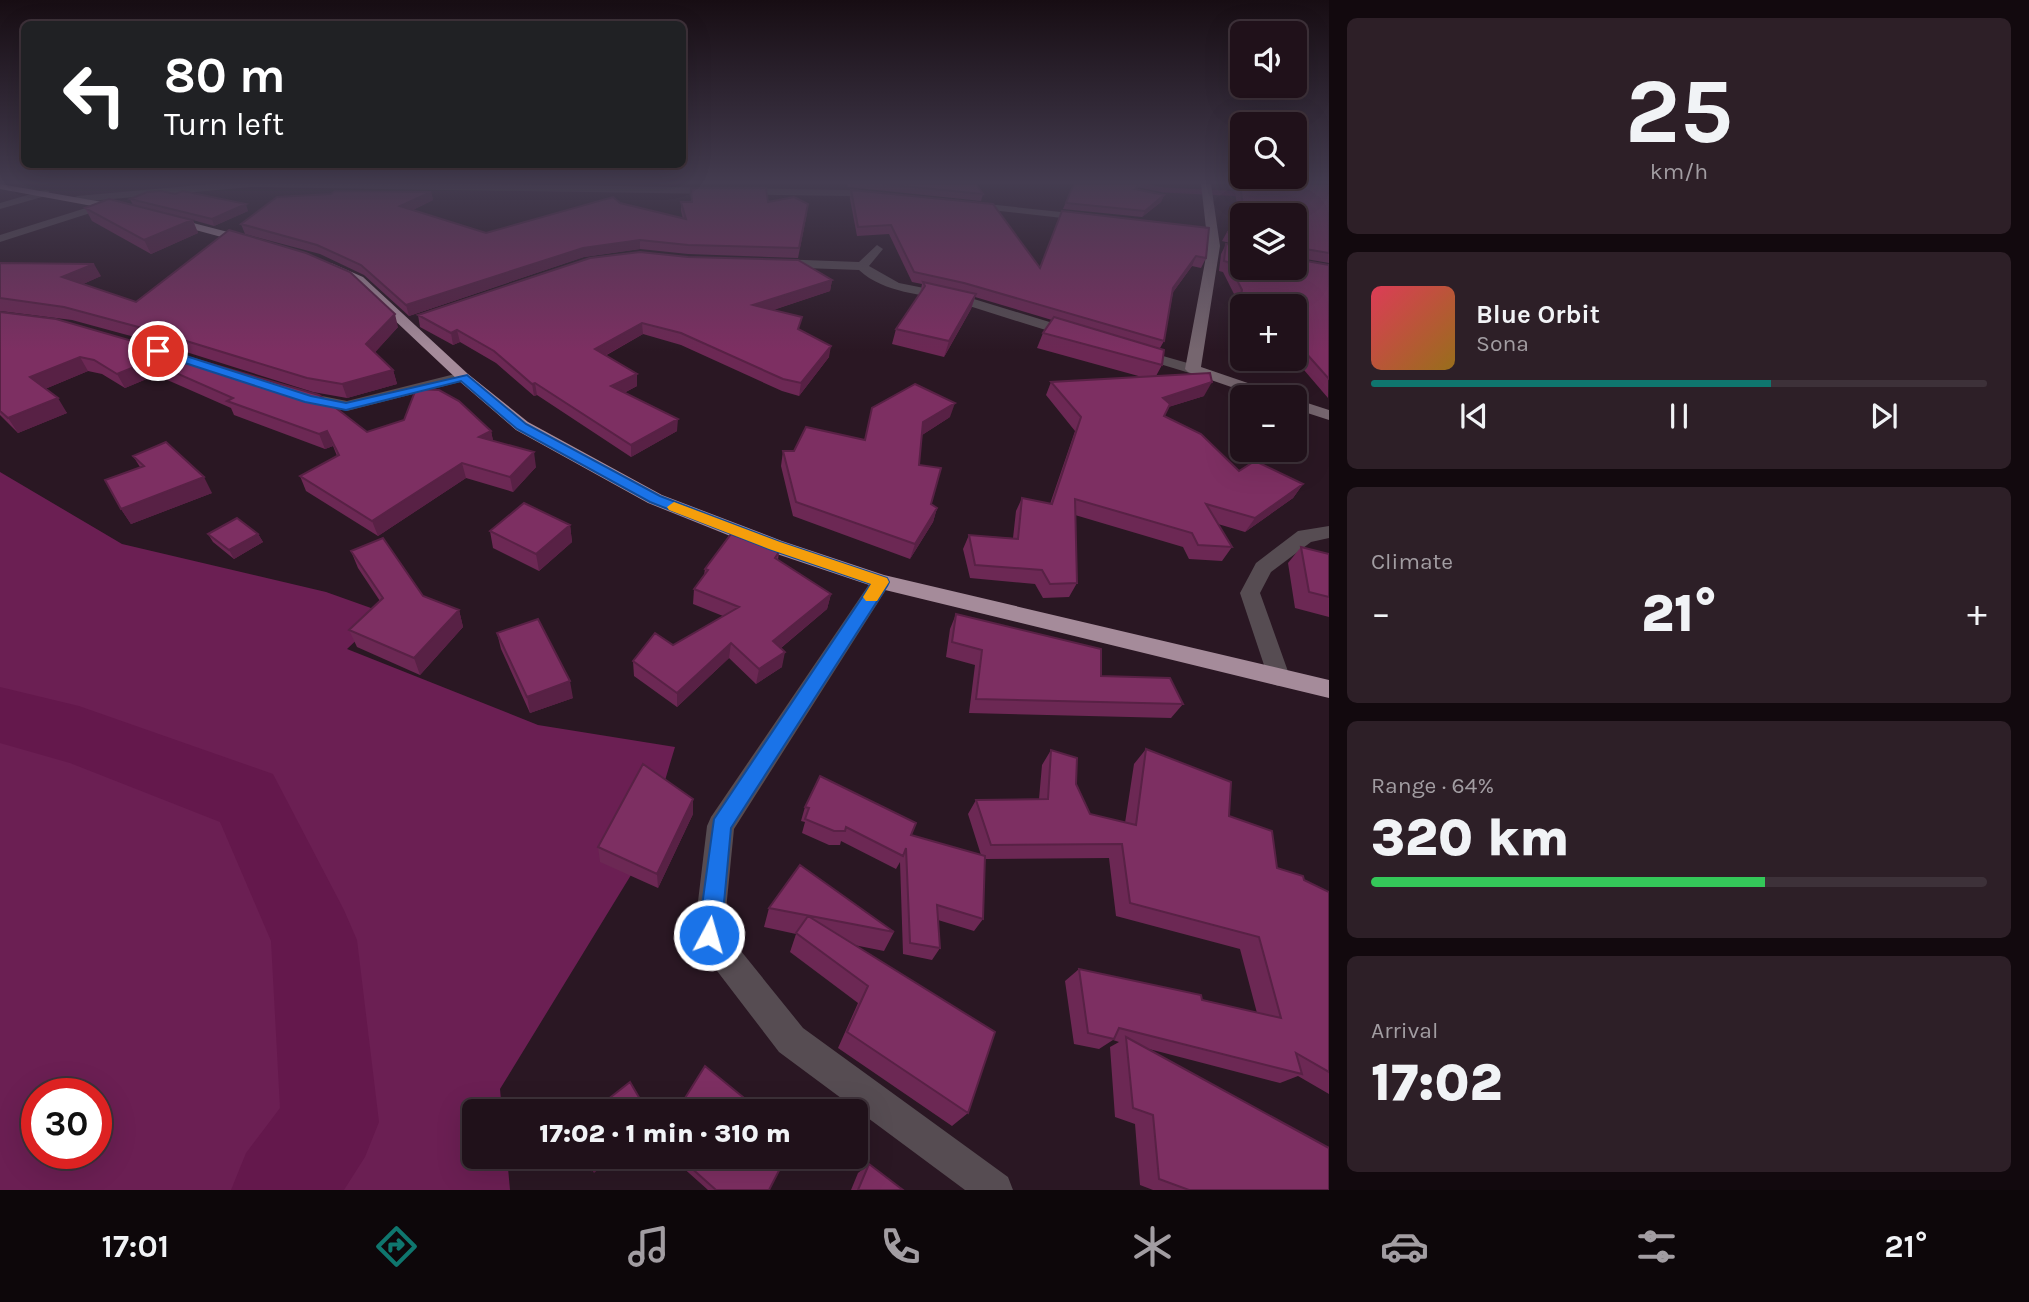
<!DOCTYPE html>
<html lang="en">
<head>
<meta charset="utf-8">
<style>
  :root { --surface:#20111a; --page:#2d1f27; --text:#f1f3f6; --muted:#a29da2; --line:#3d3139; --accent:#0f766e }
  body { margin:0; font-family:Karla,sans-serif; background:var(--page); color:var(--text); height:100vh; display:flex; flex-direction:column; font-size:26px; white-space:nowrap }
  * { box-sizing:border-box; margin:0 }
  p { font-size:23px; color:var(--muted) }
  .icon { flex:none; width:38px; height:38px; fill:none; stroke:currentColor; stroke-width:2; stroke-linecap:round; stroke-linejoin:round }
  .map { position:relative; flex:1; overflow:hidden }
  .drawer { display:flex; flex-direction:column; gap:18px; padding:18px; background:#12090e; width:700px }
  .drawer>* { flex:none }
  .banner { position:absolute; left:21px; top:21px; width:665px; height:147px; border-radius:10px; box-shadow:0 7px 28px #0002,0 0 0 2px var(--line); background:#202124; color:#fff; overflow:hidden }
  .fabs { position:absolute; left:1230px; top:21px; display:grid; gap:14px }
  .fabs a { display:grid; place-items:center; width:77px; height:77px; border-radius:10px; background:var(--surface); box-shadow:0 7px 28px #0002,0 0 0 2px var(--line); font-size:35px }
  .speed { position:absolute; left:21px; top:1078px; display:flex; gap:14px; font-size:35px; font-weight:700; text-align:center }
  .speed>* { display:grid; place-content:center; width:91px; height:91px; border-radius:50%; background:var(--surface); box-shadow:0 7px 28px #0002,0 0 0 2px var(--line); line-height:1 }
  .speed .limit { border:10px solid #d22; background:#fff; color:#111 }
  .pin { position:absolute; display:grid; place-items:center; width:60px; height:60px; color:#fff; margin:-30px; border:4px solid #fff; border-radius:50%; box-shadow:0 2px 7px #0007 }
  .me { position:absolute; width:77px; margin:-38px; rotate:6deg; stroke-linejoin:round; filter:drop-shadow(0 0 5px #0008) }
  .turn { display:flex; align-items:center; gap:24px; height:147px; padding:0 28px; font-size:32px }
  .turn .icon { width:91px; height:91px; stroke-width:2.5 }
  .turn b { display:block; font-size:49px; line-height:60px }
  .big { font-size:52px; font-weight:800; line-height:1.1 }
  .drawer .widget { flex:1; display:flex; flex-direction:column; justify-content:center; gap:10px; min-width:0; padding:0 24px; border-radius:10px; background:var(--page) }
  .drawer .dial { align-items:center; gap:0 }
  .dial b { font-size:91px; line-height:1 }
  .song { display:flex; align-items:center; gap:21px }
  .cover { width:84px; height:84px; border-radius:10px; background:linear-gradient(135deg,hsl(350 70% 55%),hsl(40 70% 35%)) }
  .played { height:7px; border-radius:4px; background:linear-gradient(90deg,var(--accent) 65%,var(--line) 65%) }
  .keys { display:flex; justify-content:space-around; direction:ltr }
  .heat { display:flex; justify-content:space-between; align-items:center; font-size:38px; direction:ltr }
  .charge { height:10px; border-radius:5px; background:linear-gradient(90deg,#34c759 64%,var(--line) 0) }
  .trip { position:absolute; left:462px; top:1099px; width:406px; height:70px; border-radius:10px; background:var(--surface); box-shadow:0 7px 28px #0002,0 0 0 2px var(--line); font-weight:800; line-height:70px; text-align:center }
  .tabs { display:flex; height:112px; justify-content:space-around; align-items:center; background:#0d070a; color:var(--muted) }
  .tabs .icon { width:49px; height:49px }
  .tabs .on { color:var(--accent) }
  .tabs b { font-size:32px; color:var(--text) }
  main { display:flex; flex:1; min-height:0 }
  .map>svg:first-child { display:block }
  .forest { fill:#6b1f53; fill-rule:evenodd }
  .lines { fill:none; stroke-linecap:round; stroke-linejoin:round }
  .stream { stroke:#64184c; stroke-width:5 }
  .river { fill:#64184c; fill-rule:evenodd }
  .street { fill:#564c52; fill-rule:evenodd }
  .secondary { fill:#76666f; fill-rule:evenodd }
  .highway { fill:#a58b9a; fill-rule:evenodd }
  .wall { fill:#6c2854 }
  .shaded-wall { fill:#582145 }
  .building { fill:#7d2f62; stroke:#582145; stroke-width:2 }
  .route { fill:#1a73e8; stroke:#114b97; stroke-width:2 }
  .slow { fill:#f59e0b }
</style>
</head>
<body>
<main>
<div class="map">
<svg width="1329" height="1190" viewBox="0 0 1329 1190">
  <rect width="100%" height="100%" fill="#2a1723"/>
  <path class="forest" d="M0 472 122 544 326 592 385 613 347 649 538 725 675 747 642 857 500 1089 502 1111H474V1157H507L510 1190H0ZM37 1094H96V1153H37Z"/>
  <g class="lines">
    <path class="stream" d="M1135 184 1164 190 1246 194"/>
    <path class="river" d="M0 687 79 706 273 774 344 910 357 940 379 1122 365 1157 344 1190H231L246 1153 280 1108 271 941 220 822 70 763 0 743Z"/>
    <path class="street" d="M211 184H486L848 190 876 193 881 196 876 199 848 196 252 187 77 202 72 199 77 196Z
      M45 190 49 191V195L0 209V203Z
      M105 202 110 205 109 207 0 242V235Z
      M968 202 1089 215 1095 218 1089 221 964 207 963 205Z
      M877 245 883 249 869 266 899 283 964 296 1079 331 1081 334 1074 338C1034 328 995 313 955 302 921 293 885 294 859 270L777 267 771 263 777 259 859 262Z
      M1135 348 1198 366 1201 369 1193 374 1130 355 1128 352Z
      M463 372 471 377 468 380 347 411 296 400 294 397 302 392 347 401Z
      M1329 526V538L1311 542 1271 572 1260 593 1290 677 1286 683 1278 686 1270 683 1240 593 1256 563 1298 531Z
      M881 575 888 577 891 582 734 829 724 930 803 1028 1008 1177 1013 1190H965L779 1052 698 946 694 935 707 826 711 817 874 577Z"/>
    <path class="secondary" d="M1201 184H1211L1220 246 1201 367 1280 394 1282 397H1260L1188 372 1185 369 1208 246Z
      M1295 399 1329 410V420L1295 409Z"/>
    <path class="highway" d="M0 184 125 206 130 209 125 212 0 189Z
      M170 217 255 239 257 241 251 245 166 222 164 220Z
      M331 263 363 277 468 374 528 422 662 495 782 541 884 575 1329 680V698L881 589 768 551 648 503 516 430 458 380 355 283 327 270V264Z"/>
  </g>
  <path class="wall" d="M847 184H976L983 194 981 201 848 187Z
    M1142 184 1137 189 1164 195 1161 202 1142 217 1063 209 1072 188Z
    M1234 184H1329V263L1300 258V260L1329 265 1328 398 1298 363 1285 359H1295V306H1242V312L1234 311 1237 300 1223 272 1219 271 1221 254 1226 244 1242 268 1295 215H1242V246L1222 241 1227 232 1241 233Z
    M691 188 768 202 807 213 798 258 688 254 640 249 584 257 409 316 364 275 320 254 245 234 241 224 431 192 433 200 413 210 486 233 620 203 683 219 681 211V202H691Z
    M851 190 1040 268 1062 211 1206 258 1201 268 1192 266 1173 292 1164 341 1160 348 1162 365 1156 376 1204 396 1168 407 1164 416 1239 471 1303 484 1293 498 1245 532 1218 524 1232 547 1222 561 1189 559 1183 547 1075 515 1077 583 1069 597 1043 598 1035 584 970 578 963 549 969 535 1013 538 1016 511 1022 498 1050 504 1075 431 1046 395 1051 382 1142 377 1037 348 1043 333 1052 320 975 297 971 309 944 357 892 344 896 329 920 294 922 284 912 282 889 234 857 236 850 199Z
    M130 199 248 211 214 226 193 220 198 233 151 254 92 221 85 208 133 205Z
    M0 263 101 276 83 284 136 302 398 327 375 352 393 370 397 384 347 398 313 392 164 345 72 320 0 311Z
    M832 280 830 291 773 310 800 330 829 357 799 396 782 391 681 345 643 334 605 356 637 374V386L624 393 677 431 631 457 537 395 534 396 496 363 460 342 453 345 420 327 418 315Z
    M0 312 367 432 491 431 493 441 536 467 513 492 466 478 378 536 306 491 300 476 337 456 333 446 325 449 234 415 231 408 156 375 125 388 102 374 88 371 45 389 67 413 18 433 0 415Z
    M950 417 922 435 919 465 931 504 937 508 933 522 910 559 793 516 781 466 783 451H794L865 440Z
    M133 456 212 493 131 524 121 509 140 467Z
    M570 525 572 542 539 571 493 548 490 531Z
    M208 534H258L263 542 234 559 213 542Z
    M1301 547 1329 554V617L1295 608 1288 563Z
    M351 551 423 596 459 610 463 627 420 675 357 647 349 630 380 601 358 568Z
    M779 552 778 560 831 594 827 609 781 648 782 667 756 684 729 658 677 707 634 676 633 661 673 645 723 616 693 604 694 589 704 575 705 569Z
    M956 614 1101 676 1183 704 1171 718 969 713 975 665 946 657 950 629Z
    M497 633 573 698 530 713 501 649Z
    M1146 749 1229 816 1277 868 1304 880 1329 892V1094L1298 1076 1280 1083 1149 1049 1329 1190H1153L1140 1185 1135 1124 1115 1117 1110 1047 1119 1042 1113 1040 1099 1049 1074 1044 1065 981 1079 969 1257 1013 1240 949 1116 916 1109 858 985 859 983 919 974 931 938 920 940 948 932 960 903 954 900 862 896 869 841 841 840 845H829L802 833 805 822 801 821 805 807 981 855 968 814 976 800 1039 799 1042 765 1051 750 1076 784 1090 814 1125 823 1134 764Z
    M693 814 658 888 600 862 598 847Z
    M769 908 894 932 884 951 854 945 968 1113 952 1126 838 1048 858 1003 790 952 796 934 764 927Z
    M671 1157H786L769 1190H708Z
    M869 1164 903 1190H851L858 1173Z"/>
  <path class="shaded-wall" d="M431 192 433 200 402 215 400 206Z
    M1164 195 1161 202 1142 217 1145 211Z
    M246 204 248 211 214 226 212 219Z
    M192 220 198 233 151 254 144 240Z
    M640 240V249L584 257 409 316 406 305 583 248Z
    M1196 256 1192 266 1169 298 1173 288Z
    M94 264 101 276 70 290 62 277Z
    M832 280 830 291 752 317 753 305Z
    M976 294 971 309 944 357 949 341Z
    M395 314 398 327 370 358 366 344Z
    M642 323 643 334 595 361V349Z
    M457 330 460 342 453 345 451 333Z
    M831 346 829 357 799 396 801 383Z
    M80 357 88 371 40 391 30 377Z
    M149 361 156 375 125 388 117 374Z
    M393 370 397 384 347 398 342 384Z
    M637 374V386L611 399V386Z
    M1212 382 1204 396 1156 411 1163 398Z
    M535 383 537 395 534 396 532 384Z
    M58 398 67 413 18 433 8 418Z
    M955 403 950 417 919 437 923 422Z
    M678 419 677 431 631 457V445Z
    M327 431 333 446 325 449 319 434Z
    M491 431 494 445 479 437Z
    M534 452 536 467 513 492 510 477Z
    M462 463 466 478 378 536 372 521Z
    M204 477 212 493 131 524 121 509Z
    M1303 484 1293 498 1245 532 1255 518Z
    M937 508 933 522 910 559 915 544Z
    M570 525 572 542 539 571 536 554Z
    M258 534 263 542 234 559 229 550Z
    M831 594 827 609 771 656 773 641Z
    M459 610 463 627 420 675 414 658Z
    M731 643 729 658 677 707V693Z
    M785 652 782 667 756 684 759 669Z
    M570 681 573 698 530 713 527 697Z
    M693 799V814L658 888 657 874Z
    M608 1157H613L594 1173 592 1170Z"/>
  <path class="building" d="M883 184H976L983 194Z
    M1075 184H1139L1135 189 1164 195 1145 211 1066 203 1072 188Z
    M1240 184H1329V253L1299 248 1300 260 1329 265V379L1305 352 1295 349V306H1249V302L1240 300 1242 290 1228 262 1224 261 1226 244 1242 247V268H1295V215H1244Z
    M691 188H766L768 202 794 197 808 204 799 248 688 245 640 240 583 248 406 305 361 265 317 245 241 224 277 197 331 194 335 191 431 192 400 206 486 233 613 197 620 203 686 219 681 202H692Z
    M851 190 993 204 1040 268 1062 211 1209 228 1206 258 1196 256 1173 288 1164 341 964 283 914 272 891 225 858 227Z
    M161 191 175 194 183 191 246 204 212 219 130 199 147 192Z
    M109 199 192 220 144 240 85 208Z
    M229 230 306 253 350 272 395 314 366 344 393 370 342 384 307 378 157 332 64 307 0 298V263L94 264 62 277 136 302Z
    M1227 232 1242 234V236Z
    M640 252 688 257 798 260 832 280 753 305 802 317 798 329 831 346 801 383 783 379 681 333 642 323 595 349 637 374 611 386 678 419 631 445 535 383 532 384 494 351 457 330 451 333 418 315 590 258Z
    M923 282 976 294 949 341 896 329 925 286Z
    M0 312 56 319 319 395 367 432 404 420 416 389 439 390 459 401 491 431 479 437 534 452 510 477 462 463 372 521 300 476 339 455 327 431 319 434 227 401 233 398 149 361 117 374 94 360 80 357 30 377 58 398 8 418 0 411Z
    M1054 317 1164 350 1162 365 1043 333Z
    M1210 373 1212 382 1163 398 1170 404 1164 416 1201 434 1239 471 1255 461 1303 484 1255 518 1206 504 1232 547 1198 545 1192 533 1075 499 1077 583 1050 584 1042 570 975 565 969 535 1018 539 1022 498 1052 504 1081 417 1051 382Z
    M915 384 955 403 923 422 919 465 941 468 931 504 937 508 915 544 796 502 783 451H794L806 427 865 440 872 408Z
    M166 442 204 477 121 509 105 480 144 466 133 456Z
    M524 503 570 525 536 554 490 531Z
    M237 518 258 534 229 550 208 534Z
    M731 534 779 552 775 558 831 594 773 641 785 652 759 669 731 643 677 693 633 661 655 633 673 645 739 607 694 589 708 570 705 569Z
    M383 538 423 596 459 610 414 658 349 630 383 598 351 551Z
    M1301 547 1329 554V597L1309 592Z
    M956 614 1101 649V676L1170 678 1183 704 976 699 982 650 952 642Z
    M538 619 570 681 527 697 497 633Z
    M1146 749 1231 782 1229 816 1272 831 1277 868 1303 876 1304 880 1329 892V1072L1296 1053 1302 1074 1119 1028 1114 1039 1088 1033 1079 969 1201 995 1202 1000 1281 1018 1259 937 1130 903 1122 844 991 845 976 800 1048 799 1051 750 1077 758 1076 784 1090 814 1136 825Z
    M643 764 693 799 657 874 598 847Z
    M820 776 916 823 911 835 985 856 983 919 937 905 940 948 910 943 906 848 903 856 846 827 845 831H834L805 819 809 808 805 807Z
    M800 865 894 932 769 908Z
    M808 916 995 1032 968 1113 847 1032 868 986 796 933Z
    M1126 1037 1329 1148V1190H1189L1159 1179 1153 1115 1133 1108Z
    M705 1066 760 1111H677Z
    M630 1082 647 1111H593Z
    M585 1157H608L592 1170Z
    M679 1157H786L769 1190H716Z
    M869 1164 903 1190H858Z"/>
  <linearGradient id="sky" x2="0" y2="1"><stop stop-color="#170d13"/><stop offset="0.52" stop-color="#443c50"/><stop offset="1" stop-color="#443c50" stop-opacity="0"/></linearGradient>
  <rect width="1329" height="351" fill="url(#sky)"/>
  <path class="route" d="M154 348H161L311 396 346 403 467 375 526 424 660 496 780 542 887 578 889 582 887 586 731 828 721 935 717 943 709 946 701 943 698 935 714 819 871 584 769 549 650 502 517 429 461 381 346 410 305 402 154 353Z"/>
  <path class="slow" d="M674 502 780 542 887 578 889 582 877 601H866L863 597 871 584 769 549 669 510 667 507Z"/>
</svg>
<div class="fabs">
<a><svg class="icon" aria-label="sound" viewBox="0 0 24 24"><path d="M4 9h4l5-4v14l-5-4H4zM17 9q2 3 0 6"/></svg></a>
<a><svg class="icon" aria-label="search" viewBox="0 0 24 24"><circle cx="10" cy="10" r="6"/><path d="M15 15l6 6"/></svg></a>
<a><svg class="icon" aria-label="layers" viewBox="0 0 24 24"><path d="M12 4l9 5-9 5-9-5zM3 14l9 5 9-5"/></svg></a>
<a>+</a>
<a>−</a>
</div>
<div class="speed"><div class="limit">30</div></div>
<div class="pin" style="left:158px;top:351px;background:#d93025"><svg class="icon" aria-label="arrive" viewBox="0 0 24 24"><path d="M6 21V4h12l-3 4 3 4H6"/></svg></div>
<svg class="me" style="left:709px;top:935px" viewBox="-20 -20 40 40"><circle r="17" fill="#1a73e8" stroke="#fff" stroke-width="3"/><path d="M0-11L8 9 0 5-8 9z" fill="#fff"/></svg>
<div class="trip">17:02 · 1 min · 310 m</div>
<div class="banner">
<div class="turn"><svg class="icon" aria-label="left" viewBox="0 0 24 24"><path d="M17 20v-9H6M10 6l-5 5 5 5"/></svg><div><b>80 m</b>Turn left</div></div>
</div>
</div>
<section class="drawer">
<div class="widget dial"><b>25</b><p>km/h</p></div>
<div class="widget">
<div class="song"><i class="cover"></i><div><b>Blue Orbit</b><p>Sona</p></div></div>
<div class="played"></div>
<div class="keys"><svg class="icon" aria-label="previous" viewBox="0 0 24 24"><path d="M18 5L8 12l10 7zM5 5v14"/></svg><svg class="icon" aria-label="pause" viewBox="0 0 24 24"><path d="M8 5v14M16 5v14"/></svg><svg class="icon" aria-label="next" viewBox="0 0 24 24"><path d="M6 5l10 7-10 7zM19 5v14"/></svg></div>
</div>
<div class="widget"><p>Climate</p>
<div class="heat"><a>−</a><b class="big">21°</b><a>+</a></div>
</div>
<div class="widget"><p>Range · 64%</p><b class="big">320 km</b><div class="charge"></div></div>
<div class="widget"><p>Arrival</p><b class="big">17:02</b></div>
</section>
</main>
<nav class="tabs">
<b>17:01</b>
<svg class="icon on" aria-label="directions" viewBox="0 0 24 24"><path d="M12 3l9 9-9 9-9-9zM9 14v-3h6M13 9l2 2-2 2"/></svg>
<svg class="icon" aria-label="music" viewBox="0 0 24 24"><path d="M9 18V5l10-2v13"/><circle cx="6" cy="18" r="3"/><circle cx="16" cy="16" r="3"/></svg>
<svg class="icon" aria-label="phone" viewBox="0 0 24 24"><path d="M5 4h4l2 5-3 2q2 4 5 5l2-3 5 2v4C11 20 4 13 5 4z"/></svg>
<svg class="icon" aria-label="climate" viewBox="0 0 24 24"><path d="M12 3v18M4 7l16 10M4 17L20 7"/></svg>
<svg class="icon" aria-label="car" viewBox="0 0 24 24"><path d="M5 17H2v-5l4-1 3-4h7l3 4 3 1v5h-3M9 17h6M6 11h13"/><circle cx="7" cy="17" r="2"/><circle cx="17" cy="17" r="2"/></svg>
<svg class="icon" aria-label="filters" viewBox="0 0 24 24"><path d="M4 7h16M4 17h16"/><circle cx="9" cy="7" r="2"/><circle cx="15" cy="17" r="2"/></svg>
<b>21°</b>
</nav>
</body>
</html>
